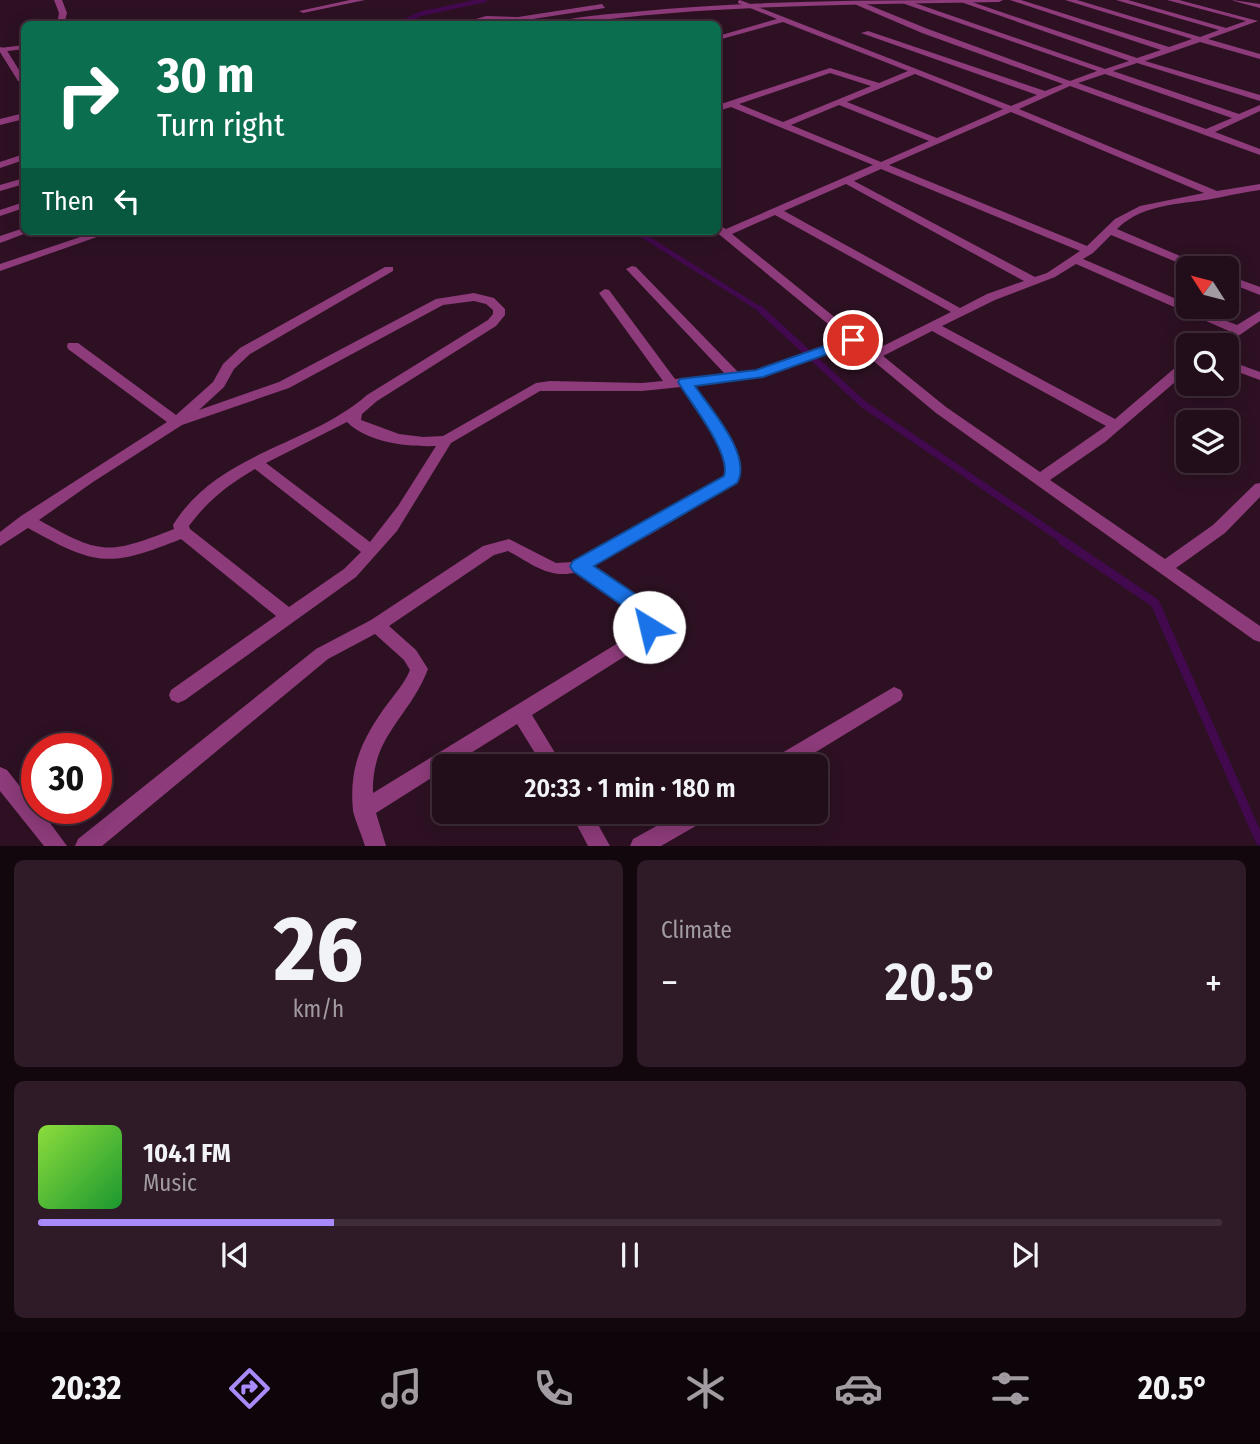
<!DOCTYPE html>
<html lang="en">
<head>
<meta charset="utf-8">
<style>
  :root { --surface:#220d1a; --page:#2e1b27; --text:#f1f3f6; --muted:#a29ca2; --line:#3f2d39; --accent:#a98afa }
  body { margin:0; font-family:"Fira Sans Condensed",sans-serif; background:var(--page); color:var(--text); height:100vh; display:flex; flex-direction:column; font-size:26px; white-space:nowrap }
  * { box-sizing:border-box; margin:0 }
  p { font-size:23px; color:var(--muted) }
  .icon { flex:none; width:38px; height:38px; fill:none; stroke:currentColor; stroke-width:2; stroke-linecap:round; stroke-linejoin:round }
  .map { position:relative; height:846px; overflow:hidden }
  .sheet { display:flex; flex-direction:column; gap:14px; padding:14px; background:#13070e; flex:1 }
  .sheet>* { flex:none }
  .guide { position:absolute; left:21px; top:21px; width:700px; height:214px; border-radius:10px; box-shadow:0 4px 18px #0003,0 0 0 2px var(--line); background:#0b6e4f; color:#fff; overflow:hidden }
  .needle { width:46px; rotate:306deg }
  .fabs { position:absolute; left:1176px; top:256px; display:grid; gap:14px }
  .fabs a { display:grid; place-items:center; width:63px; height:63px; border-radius:10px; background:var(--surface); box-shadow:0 4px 18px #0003,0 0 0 2px var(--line); font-size:35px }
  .speed { position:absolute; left:21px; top:733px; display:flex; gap:14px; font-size:35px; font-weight:700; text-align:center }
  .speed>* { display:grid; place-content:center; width:91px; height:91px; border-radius:50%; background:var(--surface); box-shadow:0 4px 18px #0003,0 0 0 2px var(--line); line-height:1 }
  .speed .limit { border:10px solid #d22; background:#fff; color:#111 }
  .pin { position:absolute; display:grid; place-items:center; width:60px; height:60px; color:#fff; margin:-30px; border:4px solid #fff; border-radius:50%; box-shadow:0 2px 7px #0007 }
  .me { position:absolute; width:77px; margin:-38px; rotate:324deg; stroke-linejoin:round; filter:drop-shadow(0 0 5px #0008) }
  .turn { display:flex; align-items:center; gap:24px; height:147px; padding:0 21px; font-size:32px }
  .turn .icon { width:91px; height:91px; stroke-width:2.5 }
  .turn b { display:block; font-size:49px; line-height:60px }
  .then { display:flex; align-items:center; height:66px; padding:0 21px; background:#0003; gap:14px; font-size:26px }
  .big { font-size:52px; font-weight:600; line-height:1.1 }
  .sheet .tile { flex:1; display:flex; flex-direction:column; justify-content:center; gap:10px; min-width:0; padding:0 24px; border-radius:10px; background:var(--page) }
  .sheet .dial { align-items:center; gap:0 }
  .dial b { font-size:91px; line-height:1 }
  .song { display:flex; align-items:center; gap:21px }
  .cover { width:84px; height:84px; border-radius:10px; background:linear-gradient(135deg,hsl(90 70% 55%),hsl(130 70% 35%)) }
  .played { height:7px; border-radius:4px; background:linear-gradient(90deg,var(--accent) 25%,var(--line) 25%) }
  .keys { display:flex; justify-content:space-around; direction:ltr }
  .heat { display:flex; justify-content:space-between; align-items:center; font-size:38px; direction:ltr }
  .sheet .tiles { flex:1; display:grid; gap:14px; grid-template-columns:1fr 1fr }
  .tile:last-child { grid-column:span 2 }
  .trip { position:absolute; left:432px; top:754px; width:396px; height:70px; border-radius:10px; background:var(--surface); box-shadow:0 4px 18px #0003,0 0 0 2px var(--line); font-weight:600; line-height:70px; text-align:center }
  .tab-bar { display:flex; height:112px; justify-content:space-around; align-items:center; background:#0e050a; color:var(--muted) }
  .tab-bar .icon { width:49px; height:49px }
  .tab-bar .on { color:var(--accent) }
  .tab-bar b { font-size:32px; color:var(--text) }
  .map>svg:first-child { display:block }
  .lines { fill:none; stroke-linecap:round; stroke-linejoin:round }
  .stream-far3 { stroke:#42094e; stroke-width:4.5 }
  .stream-far2 { stroke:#42094e; stroke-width:5 }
  .stream-far1 { stroke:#42094e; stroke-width:7 }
  .stream { stroke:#42094e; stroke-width:9 }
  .minor { fill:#8d3b7a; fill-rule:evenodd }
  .tertiary { fill:#8d3b7a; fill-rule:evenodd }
  .route { fill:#1a73e8; stroke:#114b97; stroke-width:2 }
</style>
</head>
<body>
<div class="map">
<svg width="1260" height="846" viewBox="0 0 1260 846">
  <rect width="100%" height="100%" fill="#2d1123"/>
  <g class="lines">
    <path class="stream-far3" d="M399 24 420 14 485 0"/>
    <path class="stream-far2" d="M617 231 642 235 763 311"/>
    <path class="stream-far1" d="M760 309 863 404 1066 542"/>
    <path class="stream" d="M1063 541 1155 603 1260 841"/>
    <path class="minor" d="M54 0H62L67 13 64 24H57L59 13Z
      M350 0H365L303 13 299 11Z
      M955 0H966L1137 58 1161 50 1010 0H1021L1169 47 1192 39 1065 0H1077L1200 37 1219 30 1116 0H1128L1226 28 1246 21 1167 0H1179L1258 21 1208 39 1260 54V59L1200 42 1145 61 1260 95V101L1137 63 1113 71 1239 114 1260 105V111L1215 132 1260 149V155L1070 86 1019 109 1217 191 1260 184V190C1247 192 1234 194 1222 197 1187 205 1145 201 1117 229L1208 268H1191L1111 235 1093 253 1083 259 1188 304V306L1237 325 1260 311V321L1225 345H1210L1229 331 1076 264 1055 277 995 300 942 326 1115 419 1183 361 1188 360V371L1105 442 1050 480 1165 559 1213 525 1255 484 1260 483V497L1225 533 1176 568 1260 626V642L1254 640 936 413 853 344 763 377 694 385C710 408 751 453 736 483L651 534 592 566C617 581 649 597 658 627L630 653 532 715 563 766H543L517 724 450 766H444V770L376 813 386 846H365C363 838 353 815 353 810 349 770 360 743 383 710 392 697 404 685 410 670L404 660 375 634 328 659 102 846H75L78 839 316 649 371 620 483 546 509 539 556 563 572 562 613 541 724 476C731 445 698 411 681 387L642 391H540L451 443 397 531 356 577 185 700 178 703 171 700 169 695 171 690 276 616 181 539C109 568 96 566 28 528L0 546V532L21 516 167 422 68 349 67 346 68 343H78L176 415 213 382 223 364 240 348 385 267H393V271L250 354 234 369 224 387 199 410 279 382 436 299 474 293 494 298 505 309V315L496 326 377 401 362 414 361 420 399 434 423 437 443 436 536 383 550 381 642 383 663 381 599 293 605 289 609 290 675 379 725 374 628 271 626 269 632 266 636 267 738 372 756 370 845 338 715 231H718V225L726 229 873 165 731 107 718 111V105L830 68 879 83 908 71 783 22 718 40V36L777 19 738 3V1L740 0 1011 106 1037 95 861 33 868 31 1045 91 1063 84 922 33 852 3 859 1 928 29 1070 81 1097 71 902 3 909 1 1105 69 1129 61ZM830 73 871 86 783 122 739 104ZM915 74 1003 109 937 138 847 102ZM1105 74 1232 118 1206 129 1078 83ZM839 105 929 141 881 162 791 125ZM1011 112 1204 193 1140 206 1115 219 1087 246 889 165ZM881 169 1080 251 1047 273 1035 277 854 181ZM846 184 1024 281 987 294 960 308 784 211ZM775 215 951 312 875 350 732 234ZM474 301 486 304 493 310V314L488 320 367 395C309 446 218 452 173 525L174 529C108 555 101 555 39 520L93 482 182 425 289 388 443 305ZM932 331 1106 426 1040 472 946 407 883 356ZM347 422C368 443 408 447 436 446L398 506 370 542 266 463ZM255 469 361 552 344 569 289 607 190 529 189 526C207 501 229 484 255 469ZM508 551C531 563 549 580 577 572 597 586 631 600 640 625L618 643 373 793C371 736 410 717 428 669L416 650 389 626 494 555Z
      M1232 0 1260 4V8L1234 1Z
      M473 19 477 21 476 23H301L305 21Z
      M0 47 6 49 24 78V83L18 81 0 52Z
      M24 113V119L0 125V119Z
      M24 154V160L0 168V162Z
      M24 178V184L0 191V185Z
      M24 202V208L0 216V210Z
      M24 228V231H32L0 243V236Z
      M98 231H114L0 271V264Z
      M1227 275 1260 287V295L1227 282Z
      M1227 360 1260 372V380L1227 368Z
      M894 687 901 690 903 695 901 700 793 766H767L770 760Z
      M0 767 7 770 37 808H39L67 846H44L0 791Z
      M570 812H591L610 846H588Z
      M682 812H711L708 819 661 846H630L633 839Z"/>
    <path class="tertiary" d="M1003 0 999 2C856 5 712 4 570 24H554C570 16 614 14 633 12 756 0 879 0 1003 0Z
      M602 4 605 8 526 20 529 24 504 20 459 24 486 16 518 17Z
      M24 45V49L0 52V48Z"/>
  </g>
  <path class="route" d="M853 336 861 340 859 343 763 377 695 386C711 410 753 456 737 483L594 566 647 602 659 619 656 632 649 635 642 632 639 620 633 613 573 571 570 566 573 561 724 476C732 454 690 402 678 382L680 379 756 370Z"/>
</svg>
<div class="fabs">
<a><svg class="needle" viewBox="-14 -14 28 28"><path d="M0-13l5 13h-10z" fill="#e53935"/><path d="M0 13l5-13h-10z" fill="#a29ca2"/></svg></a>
<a><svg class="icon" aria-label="search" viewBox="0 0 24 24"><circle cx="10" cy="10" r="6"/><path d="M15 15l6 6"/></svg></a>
<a><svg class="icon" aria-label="layers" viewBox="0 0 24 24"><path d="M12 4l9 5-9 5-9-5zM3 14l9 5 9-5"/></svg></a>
</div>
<div class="speed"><div class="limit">30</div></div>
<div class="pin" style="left:853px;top:340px;background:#d93025"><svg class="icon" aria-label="arrive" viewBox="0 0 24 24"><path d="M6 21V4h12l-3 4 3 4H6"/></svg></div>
<svg class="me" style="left:649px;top:627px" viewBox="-20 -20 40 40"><circle r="19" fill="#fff"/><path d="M0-13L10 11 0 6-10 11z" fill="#1a73e8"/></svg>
<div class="trip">20:33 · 1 min · 180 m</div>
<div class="guide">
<div class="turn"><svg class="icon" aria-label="right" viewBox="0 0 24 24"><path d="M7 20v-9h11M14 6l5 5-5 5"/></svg><div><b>30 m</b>Turn right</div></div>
<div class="then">Then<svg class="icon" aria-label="left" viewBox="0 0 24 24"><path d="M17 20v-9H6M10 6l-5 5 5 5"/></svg></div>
</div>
</div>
<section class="sheet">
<div class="tiles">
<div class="tile dial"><b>26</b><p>km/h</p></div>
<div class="tile"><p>Climate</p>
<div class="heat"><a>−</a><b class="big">20.5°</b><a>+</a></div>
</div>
<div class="tile">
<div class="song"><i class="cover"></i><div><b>104.1 FM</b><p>Music</p></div></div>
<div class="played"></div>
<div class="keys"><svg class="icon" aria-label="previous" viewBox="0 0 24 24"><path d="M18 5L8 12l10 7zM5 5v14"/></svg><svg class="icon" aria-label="pause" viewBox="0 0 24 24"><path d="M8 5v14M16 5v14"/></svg><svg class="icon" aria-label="next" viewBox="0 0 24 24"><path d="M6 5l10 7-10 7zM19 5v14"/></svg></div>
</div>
</div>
</section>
<nav class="tab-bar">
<b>20:32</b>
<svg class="icon on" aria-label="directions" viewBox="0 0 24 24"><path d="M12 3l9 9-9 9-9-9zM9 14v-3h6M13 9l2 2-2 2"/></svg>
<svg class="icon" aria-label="music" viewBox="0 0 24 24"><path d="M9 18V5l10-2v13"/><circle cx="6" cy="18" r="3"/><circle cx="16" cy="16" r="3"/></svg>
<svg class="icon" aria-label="phone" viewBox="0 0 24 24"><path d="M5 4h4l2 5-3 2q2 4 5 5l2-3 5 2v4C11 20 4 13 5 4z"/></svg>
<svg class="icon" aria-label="climate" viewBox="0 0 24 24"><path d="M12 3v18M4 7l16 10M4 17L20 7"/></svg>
<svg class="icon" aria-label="car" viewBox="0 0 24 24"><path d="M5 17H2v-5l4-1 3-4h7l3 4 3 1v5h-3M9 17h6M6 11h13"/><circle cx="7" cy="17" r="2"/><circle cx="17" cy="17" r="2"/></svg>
<svg class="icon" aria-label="filters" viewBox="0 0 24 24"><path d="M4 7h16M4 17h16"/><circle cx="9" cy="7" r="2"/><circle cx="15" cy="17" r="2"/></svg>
<b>20.5°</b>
</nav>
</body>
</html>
